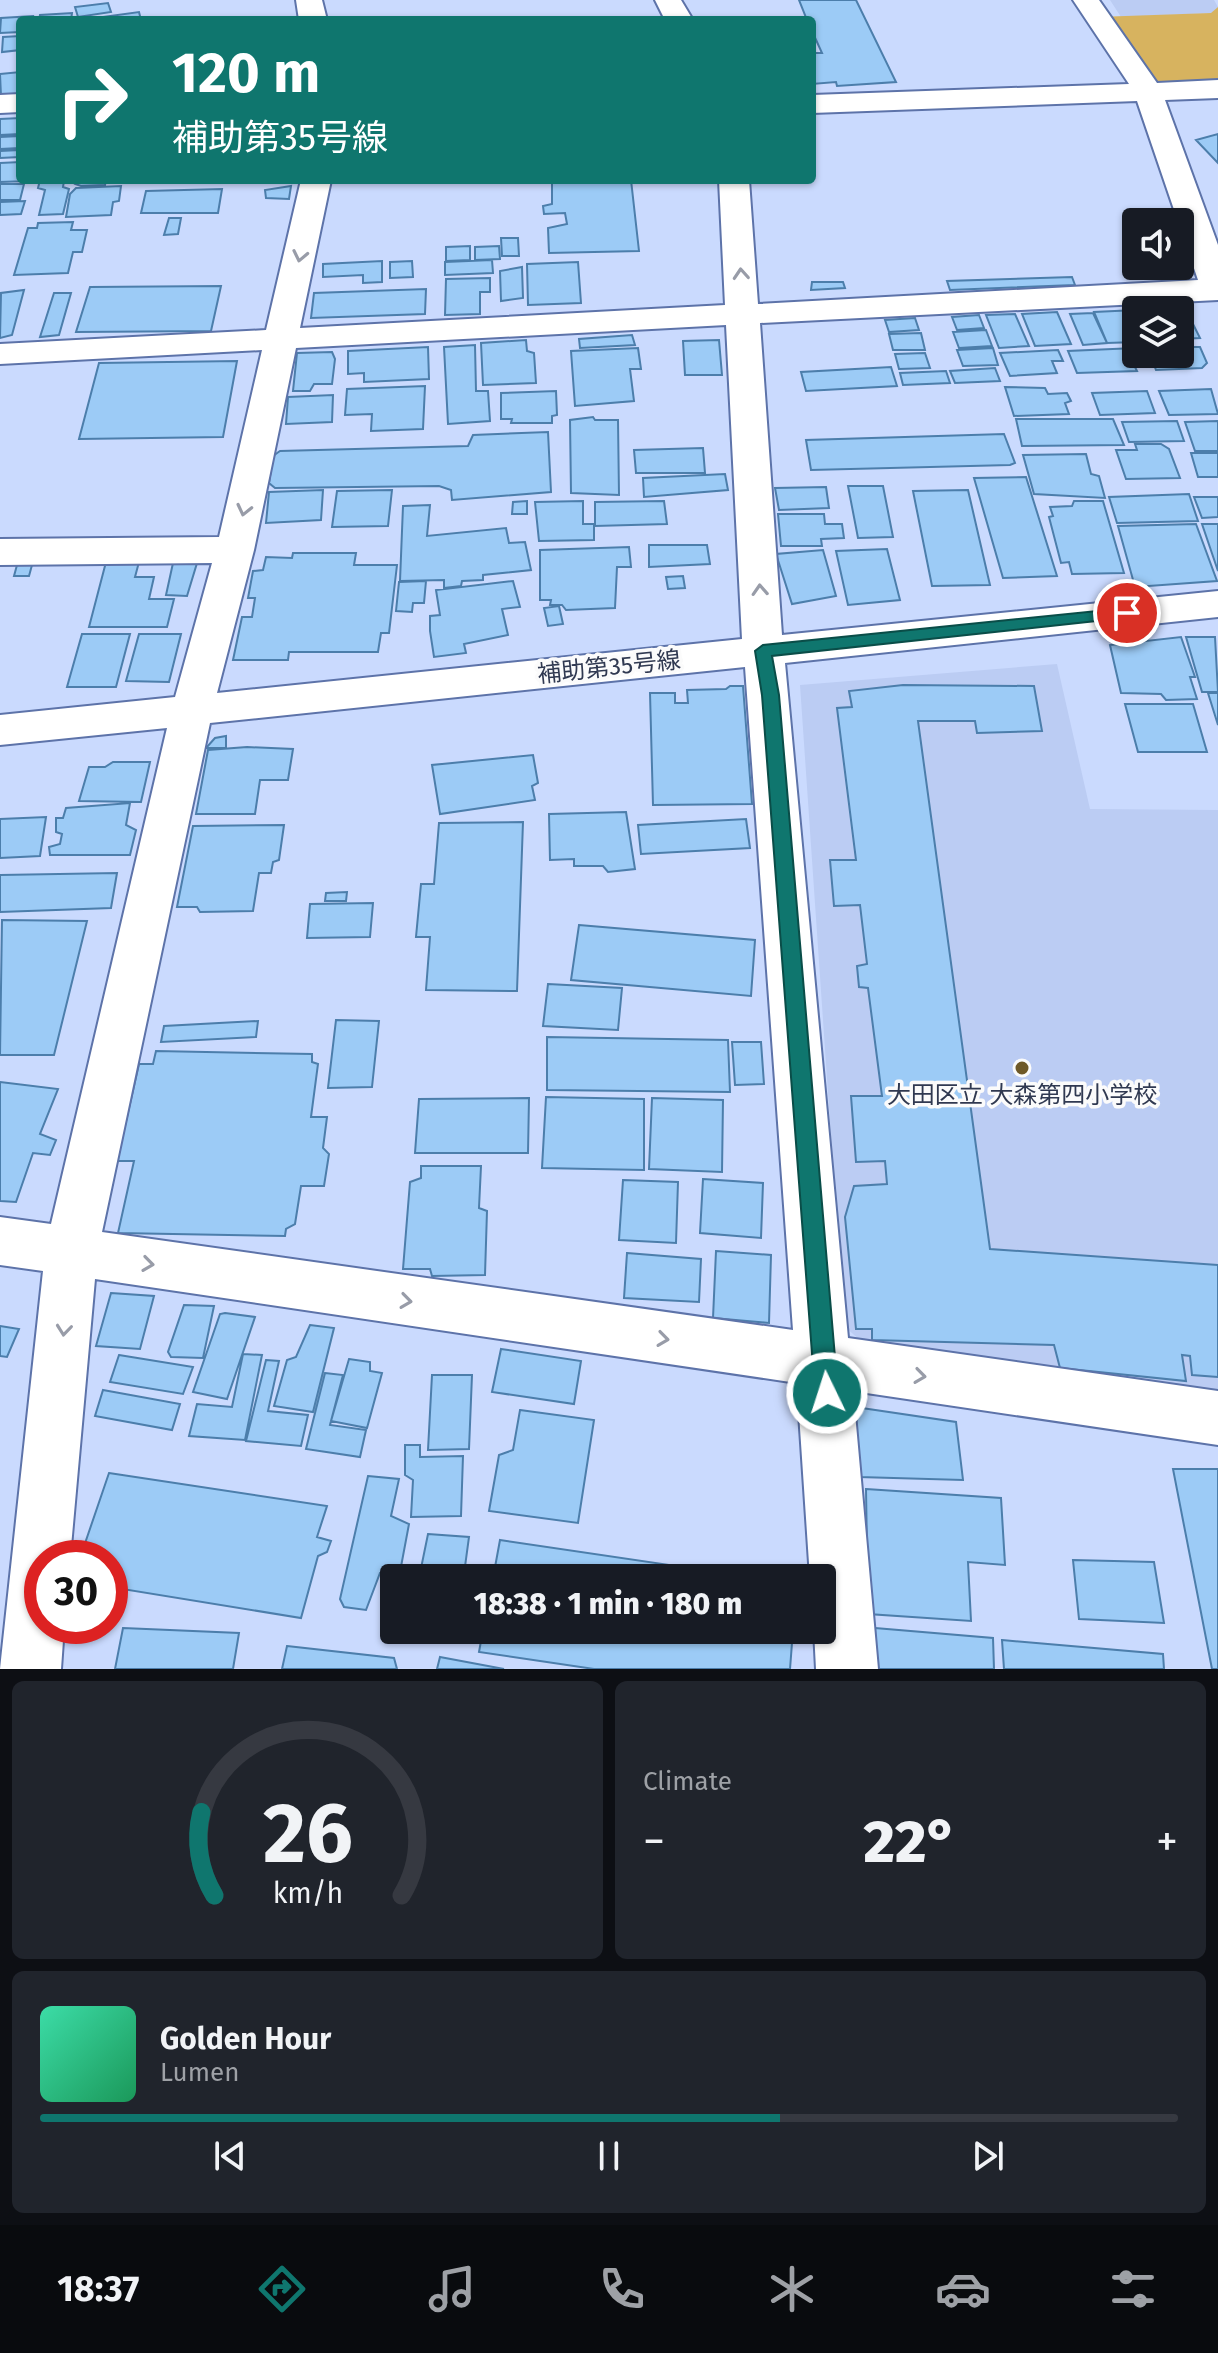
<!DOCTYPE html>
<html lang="en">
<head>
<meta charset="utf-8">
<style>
  :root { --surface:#171b24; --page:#20242c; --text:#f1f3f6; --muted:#9ea1a6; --line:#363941; --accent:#0f766e }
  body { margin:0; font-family:"Fira Sans","Noto Sans JP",sans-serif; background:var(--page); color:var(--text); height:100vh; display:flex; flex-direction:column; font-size:30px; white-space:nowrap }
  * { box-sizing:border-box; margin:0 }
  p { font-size:26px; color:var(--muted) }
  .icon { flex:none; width:44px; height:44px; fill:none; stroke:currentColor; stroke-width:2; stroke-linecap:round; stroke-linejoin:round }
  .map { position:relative; height:1669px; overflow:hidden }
  .panel { display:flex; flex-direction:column; gap:12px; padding:12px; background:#0d0f14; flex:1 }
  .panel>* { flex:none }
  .top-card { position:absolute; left:16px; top:16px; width:800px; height:168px; border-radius:8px; box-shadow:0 2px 6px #0004; background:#0f766e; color:#fff; overflow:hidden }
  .buttons { position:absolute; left:1122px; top:208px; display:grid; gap:16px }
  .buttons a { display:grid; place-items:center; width:72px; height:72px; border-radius:8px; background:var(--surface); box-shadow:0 2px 6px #0004; font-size:40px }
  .speed { position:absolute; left:24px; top:1540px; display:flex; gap:16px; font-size:40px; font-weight:700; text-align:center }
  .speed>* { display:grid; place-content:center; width:104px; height:104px; border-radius:50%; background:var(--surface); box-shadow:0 2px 6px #0004; line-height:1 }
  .speed .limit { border:12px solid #d22; background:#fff; color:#111 }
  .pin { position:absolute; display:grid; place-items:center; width:68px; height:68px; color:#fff; margin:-34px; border:4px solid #fff; border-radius:50%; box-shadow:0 2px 8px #0007 }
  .me { position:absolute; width:88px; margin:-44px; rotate:356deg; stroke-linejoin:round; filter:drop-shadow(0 0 6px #0008) }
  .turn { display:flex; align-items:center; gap:28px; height:168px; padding:0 24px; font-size:36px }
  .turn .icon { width:104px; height:104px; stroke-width:2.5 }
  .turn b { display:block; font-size:56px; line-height:68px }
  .big { font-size:60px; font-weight:800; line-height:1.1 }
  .panel .card { flex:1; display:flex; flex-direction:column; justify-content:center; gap:12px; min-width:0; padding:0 28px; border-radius:12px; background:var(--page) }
  .panel .dial { align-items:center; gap:0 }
  .dial svg { height:208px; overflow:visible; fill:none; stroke:var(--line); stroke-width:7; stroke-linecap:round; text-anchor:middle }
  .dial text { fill:var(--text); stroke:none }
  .song { display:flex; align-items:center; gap:24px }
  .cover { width:96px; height:96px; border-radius:12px; background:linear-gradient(135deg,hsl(160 70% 55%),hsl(150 70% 35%)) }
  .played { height:8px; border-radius:4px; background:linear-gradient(90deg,var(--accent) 65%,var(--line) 65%) }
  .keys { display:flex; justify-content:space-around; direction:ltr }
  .heat { display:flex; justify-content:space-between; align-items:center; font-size:44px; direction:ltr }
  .panel .tiles { flex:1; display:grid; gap:12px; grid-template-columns:1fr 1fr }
  .card:last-child { grid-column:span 2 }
  .trip { position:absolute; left:380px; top:1564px; width:456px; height:80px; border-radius:8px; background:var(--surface); box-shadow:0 2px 6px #0004; font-weight:800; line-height:80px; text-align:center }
  .menu { display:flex; height:128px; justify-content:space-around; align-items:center; background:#090b0e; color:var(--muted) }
  .menu .icon { width:56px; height:56px }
  .menu .on { color:var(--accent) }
  .menu b { font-size:36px; color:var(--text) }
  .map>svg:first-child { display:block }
  .built { fill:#bbccf3 }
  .green { fill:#d7b35f }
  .building { fill:#9ccbf6; stroke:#4c7eab; stroke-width:2 }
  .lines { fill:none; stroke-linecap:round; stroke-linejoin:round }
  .minor-casing { stroke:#5d73a9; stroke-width:4 }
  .minor { fill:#fff; fill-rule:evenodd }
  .oneway { stroke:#989ca8 }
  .route { fill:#0f766e; stroke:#0a4d48; stroke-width:2 }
  .poi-dot { fill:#6e5928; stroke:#fbfbfb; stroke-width:3 }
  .labels { text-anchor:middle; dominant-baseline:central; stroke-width:7; stroke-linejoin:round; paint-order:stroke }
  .street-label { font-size:24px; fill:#303951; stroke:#fbfbfb }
  .poi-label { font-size:24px; fill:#303951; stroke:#fbfbfb }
</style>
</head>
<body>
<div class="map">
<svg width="1218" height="1669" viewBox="0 0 1218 1669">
  <rect width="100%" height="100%" fill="#cadafe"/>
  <path class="built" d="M1110 0H1214L1218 7 1212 13 1121 17Z
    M1057 664 1090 809 1218 810V1392L862 1342 844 1326 800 685Z"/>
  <path class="green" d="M1218 7V89L1148 91 1097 17 1211 13Z"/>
  <path class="building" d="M799 0H856L896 82 837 86 836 82 812 84V53H822L812 31V20H807Z
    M108 3 111 12 78 17 75 7Z
    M139 12 141 20H81Z
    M72 13 71 20H39L40 15Z
    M33 16 32 20H20V32L0 33 1 18Z
    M20 36V50L2 52 3 37Z
    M20 72V95L1 96 0 74Z
    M20 118V134L0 135V119Z
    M1218 134V163L1196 140Z
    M20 136V148L0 149V137Z
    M20 150V157L0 158V151Z
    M20 162V180L29 181 0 182V163Z
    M40 180H71L64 181 63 187 69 189 63 214 39 215 45 190 38 188Z
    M77 180H106L105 185 81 186 75 184Z
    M552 180H631L639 251 549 253 548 228 567 224 565 213 544 214 543 206 552 204Z
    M0 184H24L20 200H0Z
    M121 186 119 201 113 202 111 215 66 217 70 194 76 188Z
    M291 186 289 199 266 198 265 190Z
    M222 189 218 213H141L146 191Z
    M25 201 21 214 0 215V202Z
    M169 218H181L178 234 164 235Z
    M73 222 71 230H87L82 252H73L68 273 14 275 28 228H37L38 223Z
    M501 238H518L519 256H502Z
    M470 246V260L446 261V247Z
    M499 246 500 259 475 260V247Z
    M492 260 493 273 445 275V262Z
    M382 261V282L363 283V275L323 277V264Z
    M412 261 413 277 390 278V262Z
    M578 262 581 303 528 305 527 264Z
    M522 267 523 298 501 301 500 271Z
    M1072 277 1075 285 950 290 947 281Z
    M490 278V292H480V314L445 315 446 279Z
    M812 282H843L845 288 811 290Z
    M221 286 211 331 76 332 90 287Z
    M426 289 425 314 311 318 314 293Z
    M24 290 12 335 0 338 1 293Z
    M54 293H71L59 335 40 337Z
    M1185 308 1200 338 1180 339V310H1139Z
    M1136 310V342L1107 343 1094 312Z
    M1057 312 1071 344 1035 346 1022 314Z
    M1093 313 1107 343 1083 345 1070 314Z
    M1015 314 1029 346 999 348 986 315Z
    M979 315 984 328 957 330 952 317Z
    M915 318 919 330 889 332 885 320Z
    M986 330 992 346 959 348 953 332Z
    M921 333 925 350H893L889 334Z
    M632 335 635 345 580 348 579 339Z
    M526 340 527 351 534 353 536 383 483 385 481 343Z
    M719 340 722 375H685L683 341Z
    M475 345 476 391H488L490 421 448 424 444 347Z
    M428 347 429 379 364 382V373L348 374V351Z
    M1180 347H1200L1207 363 1202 368 1156 370 1150 354H1180Z
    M638 348 641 369H630L634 401 575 406 571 351Z
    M993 348 998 365 963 366 957 350Z
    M1135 348 1142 362 1133 363 1137 371 1077 373 1068 351Z
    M1058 350 1063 361H1052L1057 373 1010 376 1000 353Z
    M332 352 335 359 332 384H314L310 391H293L297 353Z
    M925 353 930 368 899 369 895 354Z
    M237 361 223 437 79 439 99 363Z
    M891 367 897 386 806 391 801 372Z
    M995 368 1000 381 955 383 950 371Z
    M946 371 950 383 903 385 900 373Z
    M425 386 423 429 371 431 372 414 345 415 347 389Z
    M1005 387 1045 388 1048 394 1067 393 1071 401 1065 403 1069 414 1014 416Z
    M1211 389 1218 414 1169 415 1159 391Z
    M556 391 557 415 552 416V423H511L512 419H501V393Z
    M1147 391 1155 413 1100 415 1092 393Z
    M333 395 332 422 286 424 288 397Z
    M593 417 595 420H618L619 495 571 493 570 420Z
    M1016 419H1113L1124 445 1022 446Z
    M1177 421 1184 441 1129 442 1122 422Z
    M1218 421V451H1195L1185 422Z
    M548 432 551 492 452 500 451 490 439 486 275 488 269 483 273 456 280 451 468 446 473 435Z
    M1004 434 1015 463 1010 465 811 470 806 440Z
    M1135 444H1161L1169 449 1180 478 1126 479 1116 450H1137Z
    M703 448 705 473H636L634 450Z
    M1191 453H1218V477H1198Z
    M1086 454 1091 474 1099 476 1105 498 1034 494 1023 455Z
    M725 474 728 490 644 497 643 478Z
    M1026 477 1057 576 1003 578 974 478Z
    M848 486H883L893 537 858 538Z
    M826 487 829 508 779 510 775 488Z
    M323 490 321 520 266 523 269 492Z
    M392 490 388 526 332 527 337 491Z
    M968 490 990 585 932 586 913 491Z
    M1189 494 1198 521 1117 523 1109 497Z
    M1194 497H1218V517L1202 518Z
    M527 501V514H512L513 502Z
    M583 501V524H594V540L539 541 535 502Z
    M664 501 667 524 595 526V502Z
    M1074 501H1103L1124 573 1072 574 1069 562 1061 563 1049 517 1053 516 1050 507 1072 506Z
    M430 505 427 536 506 528 509 543 525 542 531 570 483 575V580L462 581 461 586 444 588V580L400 581 403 506Z
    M778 514H824L825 524H842L844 538 821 539 822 546H781Z
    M1196 524 1217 581 1135 587 1118 526Z
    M1202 524H1218V571Z
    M649 545H707L710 564 649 567Z
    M629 547 631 567H617L615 608 566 610 562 605H550L551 600H540V550Z
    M887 549 900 600 848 605 836 551Z
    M823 550 836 596 792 604 776 554Z
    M293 553H356L354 565H397L389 633H381L378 652H289L288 660H233L242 617H252L255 598H248L253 571 263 570 266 557 292 558Z
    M177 561 197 563 187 596 166 595 173 563Z
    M106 562H139L135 577H154L149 599H174L167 627H89Z
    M17 565H32L29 576H14Z
    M683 576 685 588 668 589 666 577Z
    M426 581 424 603H413L412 612 396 611 399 582Z
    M513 581 520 607 502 609 508 635 464 644 466 653 434 657 430 631V616L440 615 436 590Z
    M559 606 563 624 548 626 544 608Z
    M82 634H130L116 687H67Z
    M139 634H181L169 682 126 681Z
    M1181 637 1195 677H1190L1197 699 1166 700 1161 694 1121 693 1110 645Z
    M1186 637H1215L1218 692H1202Z
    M903 685 1034 686 1042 731 977 733 975 721H918L990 1249 1218 1265V1377L1192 1375 1190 1356 1182 1355 1186 1381 1060 1368 1054 1345 872 1340V1329H856L845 1217 854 1186 887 1184 885 1161 856 1162 851 1096H882L868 988 859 987 857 966 867 964 860 905 834 906 830 860H856L837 708 852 707 849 691Z
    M730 686H743L752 804 653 805 650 693H675V703H688L687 690 726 689Z
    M1208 693H1218V725Z
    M1125 704H1193L1207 752H1138Z
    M226 736V748H206L215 738Z
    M247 747 293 749 288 780H260L255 814H196L208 750Z
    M533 755 538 783 532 786 535 800 440 814 432 765Z
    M113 762H150L141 802 79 801 89 767H105Z
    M130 803 126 825 136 830 130 855H50L49 847 60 844 62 834 56 832V818H63L66 808Z
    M626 812 635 869 608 872 603 866H574V859L550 860 549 814Z
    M46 817 40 856 0 858V819Z
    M746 819 750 848 641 854 638 825Z
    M523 822 517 991 426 990 430 937H416L421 884H434L439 823Z
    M284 825 279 860 273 862 271 873H259L253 911 200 912 197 907H177L193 826Z
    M117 873 111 908 0 912V875Z
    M347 892 346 901H325L326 893Z
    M373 903 370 937 307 938 310 904Z
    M2 920 87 921 54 1055H0Z
    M579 925 755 940 751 996 571 980Z
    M548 984 622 988 618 1030 543 1026Z
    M336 1020 379 1021 372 1087 328 1088Z
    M258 1021 256 1037 161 1042 164 1026Z
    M547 1037 728 1040 730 1092 547 1090Z
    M732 1042H761L764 1084 735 1085Z
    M156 1051 312 1054V1062L318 1064 311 1117H327L323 1148 329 1154 324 1186H301L295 1224 286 1229 285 1236 118 1233 134 1161H117L139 1064H153Z
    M0 1082 58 1089 40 1134 56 1140 50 1155 33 1153 16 1202 0 1201Z
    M546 1097 644 1099V1170L542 1168Z
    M529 1098 528 1153H415L419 1099Z
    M652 1098 723 1100 722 1172 649 1169Z
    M421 1166H481L479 1208 487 1211 485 1275 432 1276 430 1269H403L410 1182 421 1178Z
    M703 1179 763 1183 761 1238 700 1233Z
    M623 1180 678 1182 676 1243 619 1240Z
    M716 1251 771 1255 769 1323 713 1318Z
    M627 1253 701 1259 699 1302 624 1298Z
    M111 1293 154 1296 140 1349 96 1346Z
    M184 1305 214 1306 203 1358 171 1357 168 1352Z
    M225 1313 255 1317 227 1399 193 1392 220 1314Z
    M310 1325 334 1328 313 1412 274 1406 287 1360 296 1357Z
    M0 1326 19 1329 7 1357 0 1356Z
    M501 1349 581 1361 574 1404 492 1392Z
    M243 1354 262 1355 245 1440 189 1436 197 1404 232 1407Z
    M119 1355 193 1367 183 1394 110 1382Z
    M349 1359 370 1362V1371L382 1373 367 1428 331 1421Z
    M266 1360 279 1361 268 1411 308 1415 301 1446 246 1441Z
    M325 1373 343 1375 330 1425 366 1430 360 1457 306 1449Z
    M432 1375H472L469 1449 428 1450Z
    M103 1390 180 1404 172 1430 95 1416Z
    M855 1407 956 1422 963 1480 859 1477Z
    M520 1410 594 1420 578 1523 489 1511 499 1455 513 1450Z
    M405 1445H420V1457L463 1456 461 1516 411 1517 413 1480 405 1475Z
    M1173 1469H1218V1669H1212Z
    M109 1473 327 1506 317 1537 331 1541 327 1552 318 1556 301 1618 110 1587V1558H80Z
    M368 1476 399 1479 391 1516 409 1524 400 1572 380 1573 366 1610 344 1607 340 1599Z
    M866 1489 1001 1498 1005 1565 968 1562 971 1621 868 1614Z
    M428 1534 469 1537 464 1574 452 1578H419Z
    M500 1540 751 1577V1578H493Z
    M1073 1560 1154 1562 1164 1623 1079 1619Z
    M123 1628 239 1633 233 1669H115Z
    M875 1628 993 1638 994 1669H876Z
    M409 1630H458L457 1640 408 1633Z
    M483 1630H793L790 1669H594L479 1652Z
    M1002 1640 1163 1654 1164 1669H1004Z
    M287 1646 394 1658 397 1669H282Z
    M440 1657 504 1669H437Z"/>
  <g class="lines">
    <g class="minor-casing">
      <path id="minor" d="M296 0H322L327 20H299Z
        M655 0H681L693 20H665Z
        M1073 0H1099L1157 83 1218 80V98L1165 100 1218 245V300L760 323 782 635 1218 591V617L785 663 848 1338 1218 1391V1445L853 1391 878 1669H816L814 1630H822V1578H810L797 1383 95 1279 70 1558H42V1626H64L61 1669H0L43 1271 0 1265V1217L51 1224 167 728 0 745V715L175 697 212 563 0 565V539L219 537 262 350 0 364V344L266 330 301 180H331L300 328 725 305 719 180H749L758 304 1198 280 1137 101 812 113V95L1129 84ZM726 325 742 639 217 693 254 550 296 348ZM745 667 793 1330 102 1232 210 723Z
        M20 94V112L0 113V95Z"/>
    </g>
    <use href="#minor" class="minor"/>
  </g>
  <defs><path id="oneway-chevron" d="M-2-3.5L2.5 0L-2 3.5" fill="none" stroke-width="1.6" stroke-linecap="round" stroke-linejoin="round" transform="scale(2)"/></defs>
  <g class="oneway">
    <use href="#oneway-chevron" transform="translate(300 256) rotate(102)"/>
    <use href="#oneway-chevron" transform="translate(741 274) rotate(-94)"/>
    <use href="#oneway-chevron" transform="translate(244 510) rotate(103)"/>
    <use href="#oneway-chevron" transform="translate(760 590) rotate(-93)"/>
    <use href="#oneway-chevron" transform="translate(148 1264) rotate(8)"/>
    <use href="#oneway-chevron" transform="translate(406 1301) rotate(8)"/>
    <use href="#oneway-chevron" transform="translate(64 1330) rotate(96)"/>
    <use href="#oneway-chevron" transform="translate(663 1339) rotate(8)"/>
    <use href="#oneway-chevron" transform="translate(920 1376) rotate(8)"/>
  </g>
  <path class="route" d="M1127 608 1136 613 1133 617 772 656 779 695 838 1393 835 1401 827 1404 819 1401 815 1393 762 695 755 651 763 645Z"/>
  <circle class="poi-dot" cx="1022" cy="1068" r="8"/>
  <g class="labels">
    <g class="street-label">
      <text transform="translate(609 667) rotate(-6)">補助第35号線</text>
    </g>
    <g class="poi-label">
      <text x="1022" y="1095">大田区立 大森第四小学校</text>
    </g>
  </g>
</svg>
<div class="buttons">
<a><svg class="icon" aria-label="sound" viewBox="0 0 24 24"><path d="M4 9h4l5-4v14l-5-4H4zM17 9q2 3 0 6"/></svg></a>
<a><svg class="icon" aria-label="layers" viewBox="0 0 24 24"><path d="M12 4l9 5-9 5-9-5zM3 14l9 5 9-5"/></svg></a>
</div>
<div class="speed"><div class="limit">30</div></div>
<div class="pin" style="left:1127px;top:613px;background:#d93025"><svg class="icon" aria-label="arrive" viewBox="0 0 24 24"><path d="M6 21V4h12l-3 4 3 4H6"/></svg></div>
<svg class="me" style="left:827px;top:1393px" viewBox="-20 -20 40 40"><circle r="17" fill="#0f766e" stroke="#fff" stroke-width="3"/><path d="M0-11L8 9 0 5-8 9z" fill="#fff"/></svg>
<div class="trip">18:38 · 1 min · 180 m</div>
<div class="top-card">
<div class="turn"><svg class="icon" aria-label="right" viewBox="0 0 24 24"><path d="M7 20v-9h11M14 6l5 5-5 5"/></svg><div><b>120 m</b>補助第35号線</div></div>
</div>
</div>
<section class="panel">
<div class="tiles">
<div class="card dial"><svg viewBox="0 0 100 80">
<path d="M14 69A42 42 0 1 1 86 69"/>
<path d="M14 69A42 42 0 0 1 9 37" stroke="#0f766e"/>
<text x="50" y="56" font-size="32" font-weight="700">26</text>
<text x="50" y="72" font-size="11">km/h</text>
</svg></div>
<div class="card"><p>Climate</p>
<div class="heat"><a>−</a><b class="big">22°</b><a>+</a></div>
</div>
<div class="card">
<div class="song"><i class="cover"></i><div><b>Golden Hour</b><p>Lumen</p></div></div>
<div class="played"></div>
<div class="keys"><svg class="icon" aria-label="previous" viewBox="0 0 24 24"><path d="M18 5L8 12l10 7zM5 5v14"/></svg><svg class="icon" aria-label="pause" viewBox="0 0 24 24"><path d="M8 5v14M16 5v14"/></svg><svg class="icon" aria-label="next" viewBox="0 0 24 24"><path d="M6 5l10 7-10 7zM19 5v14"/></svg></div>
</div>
</div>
</section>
<nav class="menu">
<b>18:37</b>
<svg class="icon on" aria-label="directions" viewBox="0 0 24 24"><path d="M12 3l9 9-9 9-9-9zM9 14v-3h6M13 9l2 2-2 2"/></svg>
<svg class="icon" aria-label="music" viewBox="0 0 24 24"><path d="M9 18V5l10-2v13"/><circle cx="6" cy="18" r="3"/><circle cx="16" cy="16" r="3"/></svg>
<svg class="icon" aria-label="phone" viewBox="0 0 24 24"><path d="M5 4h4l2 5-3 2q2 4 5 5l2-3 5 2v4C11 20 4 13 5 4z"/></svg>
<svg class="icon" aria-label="climate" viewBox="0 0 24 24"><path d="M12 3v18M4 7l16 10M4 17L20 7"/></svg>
<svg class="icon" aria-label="car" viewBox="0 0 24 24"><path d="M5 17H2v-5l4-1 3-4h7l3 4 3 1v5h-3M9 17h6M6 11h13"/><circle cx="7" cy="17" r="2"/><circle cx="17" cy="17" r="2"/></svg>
<svg class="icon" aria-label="filters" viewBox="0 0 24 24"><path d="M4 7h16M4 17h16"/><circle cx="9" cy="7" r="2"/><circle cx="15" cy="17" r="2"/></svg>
</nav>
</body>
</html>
